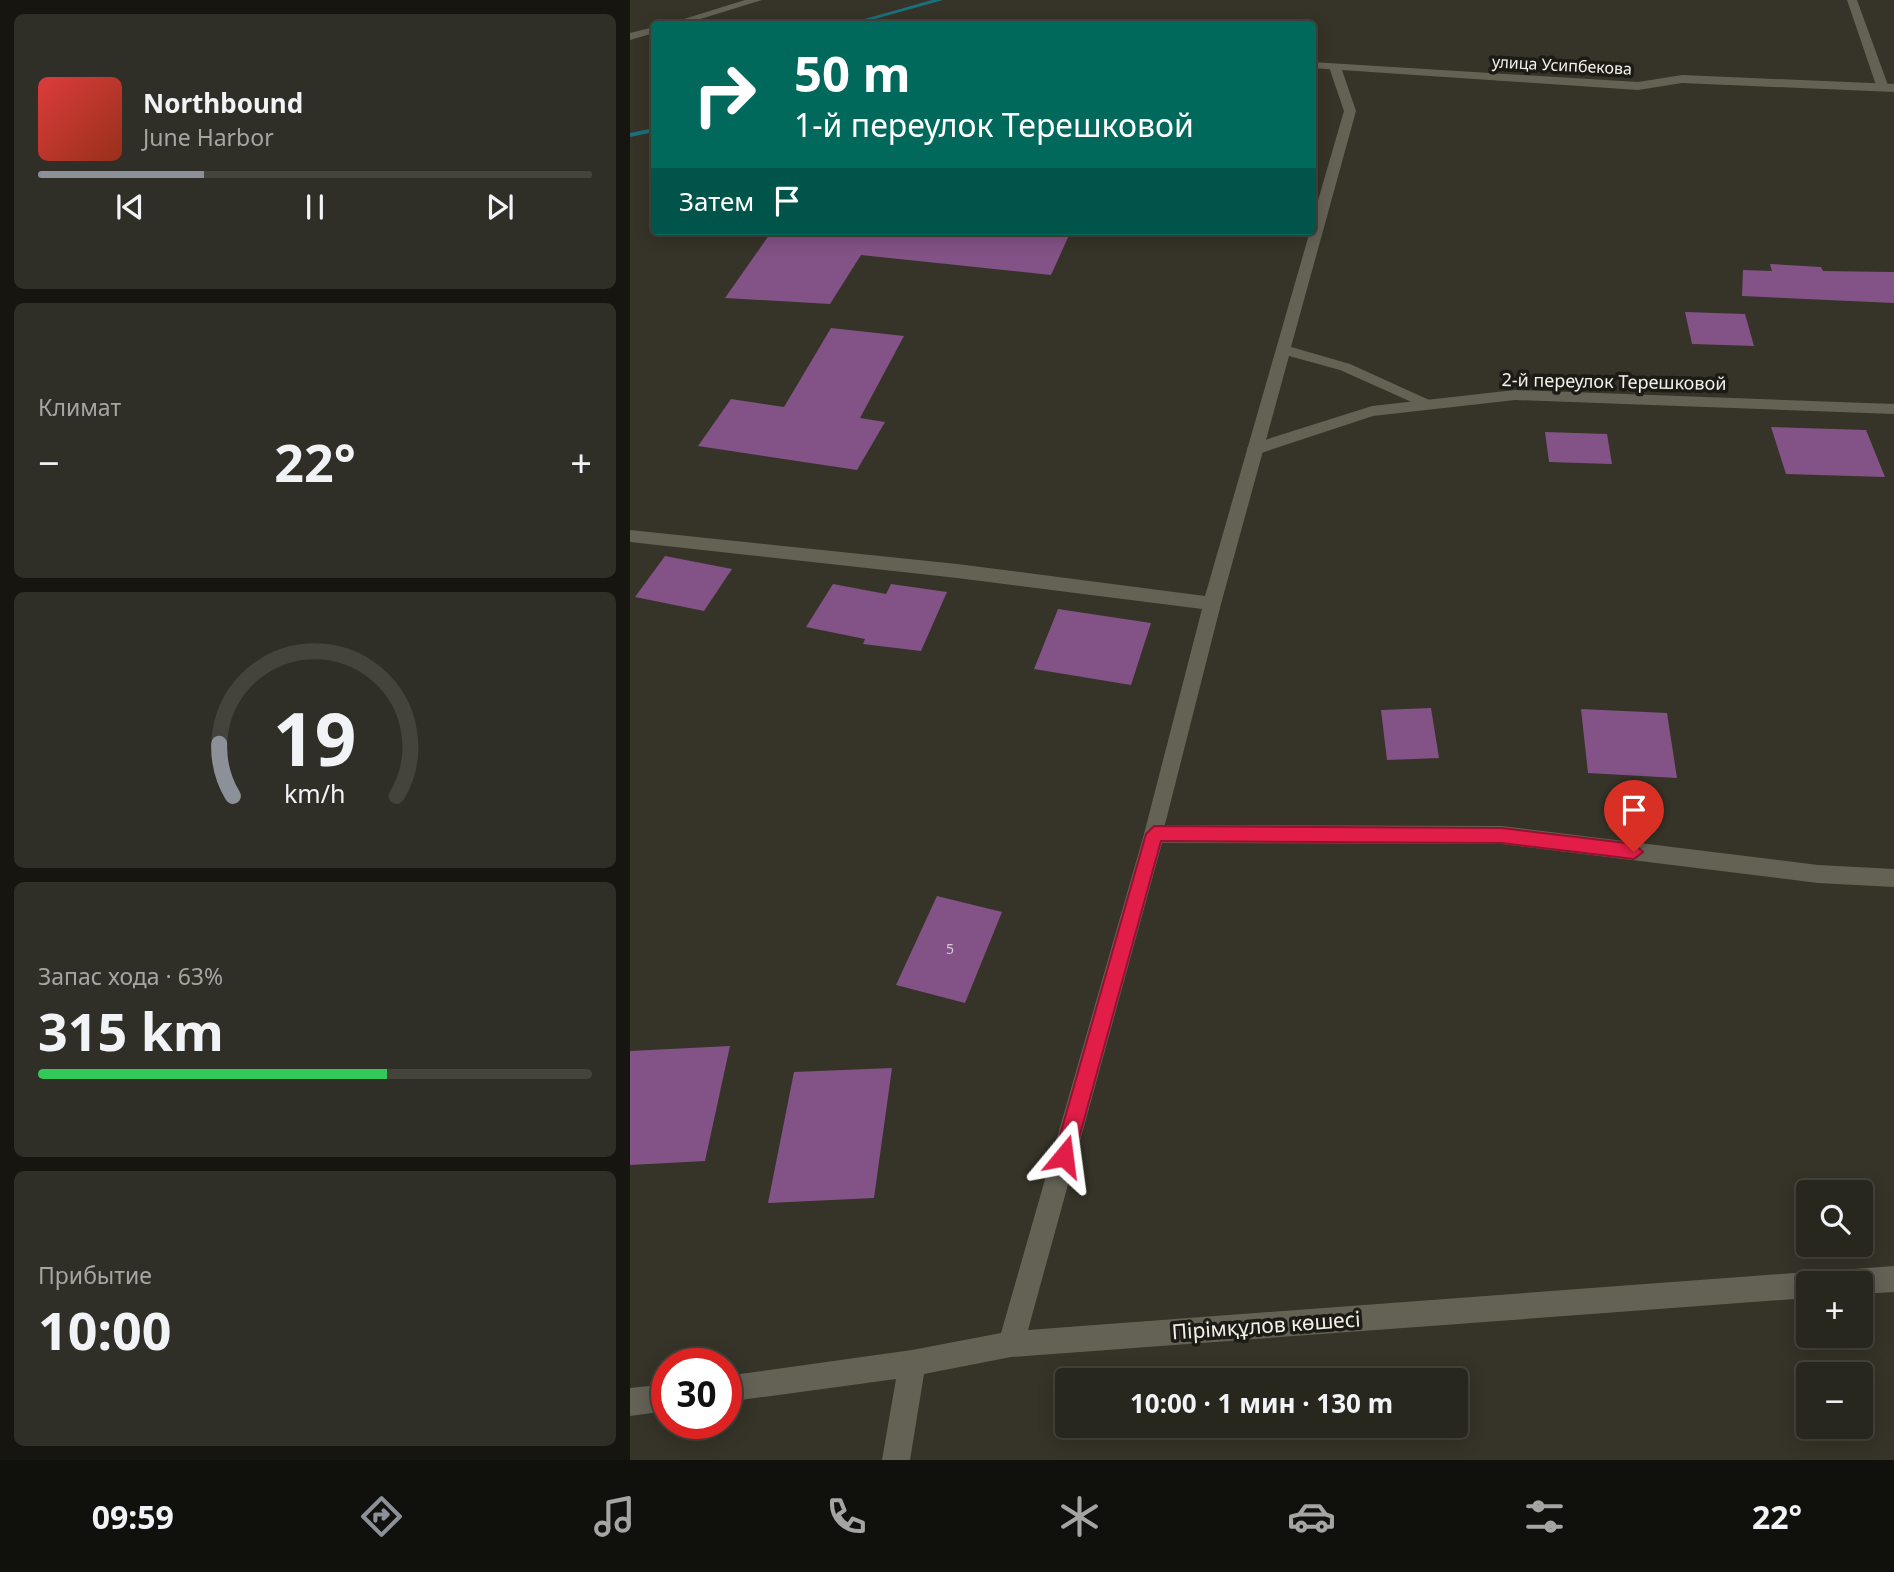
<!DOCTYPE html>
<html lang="ru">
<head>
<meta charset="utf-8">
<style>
  :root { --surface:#28271e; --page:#302f27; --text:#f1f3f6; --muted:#a5a5a4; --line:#44443c; --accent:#8c9099 }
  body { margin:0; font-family:"Noto Sans",sans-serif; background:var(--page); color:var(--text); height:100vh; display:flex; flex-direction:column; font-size:26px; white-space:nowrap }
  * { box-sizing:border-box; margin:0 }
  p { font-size:23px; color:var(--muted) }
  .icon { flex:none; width:38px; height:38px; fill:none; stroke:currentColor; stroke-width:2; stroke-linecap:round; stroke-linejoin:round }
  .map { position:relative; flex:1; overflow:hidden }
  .details { display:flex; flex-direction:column; gap:14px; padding:14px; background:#161510; width:630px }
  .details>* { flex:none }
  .guide { position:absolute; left:21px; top:21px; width:665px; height:214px; border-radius:7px; box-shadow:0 4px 18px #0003,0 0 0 2px var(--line); background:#00695c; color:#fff; overflow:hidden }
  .buttons { position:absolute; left:1166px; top:1180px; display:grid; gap:14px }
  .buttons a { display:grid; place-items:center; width:77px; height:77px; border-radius:7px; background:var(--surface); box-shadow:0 4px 18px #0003,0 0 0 2px var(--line); font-size:35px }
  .speed { position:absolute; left:21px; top:1348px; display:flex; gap:14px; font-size:35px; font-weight:700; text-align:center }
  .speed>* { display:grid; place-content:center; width:91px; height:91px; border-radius:50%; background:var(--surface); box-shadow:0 4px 18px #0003,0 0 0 2px var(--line); line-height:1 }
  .speed .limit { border:10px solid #d22; background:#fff; color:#111 }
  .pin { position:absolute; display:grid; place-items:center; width:60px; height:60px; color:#fff; margin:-72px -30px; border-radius:50% 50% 50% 0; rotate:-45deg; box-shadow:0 0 7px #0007 }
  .pin .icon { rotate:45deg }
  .me { position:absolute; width:77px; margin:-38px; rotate:16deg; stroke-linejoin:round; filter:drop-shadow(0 0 5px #0008) }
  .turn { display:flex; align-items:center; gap:24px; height:147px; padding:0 28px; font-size:32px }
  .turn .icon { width:91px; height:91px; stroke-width:2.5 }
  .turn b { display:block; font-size:49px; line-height:60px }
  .then { display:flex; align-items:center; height:66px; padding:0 28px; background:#0003; gap:14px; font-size:26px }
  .big { font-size:52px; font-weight:700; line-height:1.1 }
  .details .widget { flex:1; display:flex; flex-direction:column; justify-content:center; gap:10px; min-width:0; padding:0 24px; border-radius:10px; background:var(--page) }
  .details .dial { align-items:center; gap:0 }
  .dial svg { height:182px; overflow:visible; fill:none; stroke:var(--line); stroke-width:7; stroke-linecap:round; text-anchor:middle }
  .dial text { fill:var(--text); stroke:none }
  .song { display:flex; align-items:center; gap:21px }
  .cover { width:84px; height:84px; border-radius:10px; background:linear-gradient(135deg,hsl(0 70% 55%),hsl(10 70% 35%)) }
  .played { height:7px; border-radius:4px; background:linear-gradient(90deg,var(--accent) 30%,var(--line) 30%) }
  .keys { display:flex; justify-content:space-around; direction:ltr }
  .heat { display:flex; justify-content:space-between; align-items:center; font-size:38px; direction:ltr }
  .charge { height:10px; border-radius:5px; background:linear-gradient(90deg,#34c759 63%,var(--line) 0) }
  .trip { position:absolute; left:425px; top:1368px; width:413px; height:70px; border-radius:7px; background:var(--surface); box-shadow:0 4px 18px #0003,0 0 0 2px var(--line); font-weight:700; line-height:70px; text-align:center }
  .dock { display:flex; height:112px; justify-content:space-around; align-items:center; background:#10100c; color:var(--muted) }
  .dock .icon { width:49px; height:49px }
  .dock .selected { color:var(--accent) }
  .dock b { font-size:32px; color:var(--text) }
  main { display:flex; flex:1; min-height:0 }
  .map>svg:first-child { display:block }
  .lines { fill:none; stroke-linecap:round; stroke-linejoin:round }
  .stream { fill:#1b717b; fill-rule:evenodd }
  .building { fill:#835286 }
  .service { fill:#646255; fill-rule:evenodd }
  .minor { fill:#646255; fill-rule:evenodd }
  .route { fill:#e11d48; stroke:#92132f; stroke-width:2 }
  .labels { text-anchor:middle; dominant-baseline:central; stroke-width:7; stroke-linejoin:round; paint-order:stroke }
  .number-label { font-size:14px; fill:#d6c9d0 }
  .far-street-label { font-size:16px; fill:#f2f1e9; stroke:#1c1b16 }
  .street-label { font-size:18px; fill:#f2f1e9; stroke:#1c1b16 }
  .near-street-label { font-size:21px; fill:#f2f1e9; stroke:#1c1b16 }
</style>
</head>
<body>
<main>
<section class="details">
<div class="widget">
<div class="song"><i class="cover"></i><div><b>Northbound</b><p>June Harbor</p></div></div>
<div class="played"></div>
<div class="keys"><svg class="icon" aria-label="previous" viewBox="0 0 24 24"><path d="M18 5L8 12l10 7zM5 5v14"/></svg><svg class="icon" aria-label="pause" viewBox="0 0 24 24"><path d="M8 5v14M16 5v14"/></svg><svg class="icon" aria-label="next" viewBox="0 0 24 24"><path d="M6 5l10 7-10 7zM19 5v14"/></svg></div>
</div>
<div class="widget"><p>Климат</p>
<div class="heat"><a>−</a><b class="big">22°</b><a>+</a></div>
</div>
<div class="widget dial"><svg viewBox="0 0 100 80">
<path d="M14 69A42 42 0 1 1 86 69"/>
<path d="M14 69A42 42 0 0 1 8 46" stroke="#8c9099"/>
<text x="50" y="56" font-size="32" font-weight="700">19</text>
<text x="50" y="72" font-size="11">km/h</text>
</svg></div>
<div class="widget"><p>Запас хода · 63%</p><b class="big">315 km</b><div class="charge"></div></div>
<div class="widget"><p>Прибытие</p><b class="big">10:00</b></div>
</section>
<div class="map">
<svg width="1264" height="1460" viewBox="0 0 1264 1460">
  <rect width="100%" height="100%" fill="#363428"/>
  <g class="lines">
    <path class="stream" d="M302 0H313L227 24H217Z
      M24 128V132L0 137V133Z"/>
  </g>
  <path class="building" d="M142 231H441L421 275 231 255 200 304 95 298Z
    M1140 264 1191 267 1193 271 1264 272V303L1112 296 1113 270 1142 271Z
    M1055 312 1115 314 1124 346 1062 344Z
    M201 328 274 336 230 418 255 422 227 470 68 446 101 399 154 407Z
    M1141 427 1236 430 1255 477 1156 474Z
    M915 432 977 434 982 464 919 462Z
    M35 556 102 569 74 611 5 597Z
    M203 584 256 594 261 584 317 592 291 651 233 644 235 639 176 627Z
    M428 609 521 623 501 685 404 669Z
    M801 708 809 758 757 760 751 710Z
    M951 709 1037 713 1047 778 958 773Z
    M307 896 372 912 335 1003 266 985Z
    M100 1046 75 1161 0 1165V1051Z
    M262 1068 244 1198 138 1203 164 1072Z"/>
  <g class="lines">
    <path class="service" d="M1217 0H1227L1259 88 1257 91 1247 88Z
      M705 64 711 67 726 111 661 347 720 364 808 404 805 408H795L710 370 659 356 591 604 531 840 524 843 517 840 514 834 572 609 327 578 0 542V530L327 564 575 596 680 231H682V221L714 111 699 67Z"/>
    <path class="minor" d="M115 0H132L54 24H38Z
      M24 27V33L0 40V33Z
      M682 62 1008 82 1052 75 1264 84V92L1052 83 1008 90 682 68Z
      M885 390 1264 404V414L885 400 743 416 625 455 617 449 619 445 742 406Z
      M524 825 872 826 1188 865 1264 869V887L1188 883 872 844 532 843 398 1330 1178 1272 1187 1276 1190 1283H1178V1298L381 1357 294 1374 280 1460H252L266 1379 96 1402V1376L282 1350 371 1333 514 834 517 828Z
      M1264 1266V1292L1230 1294V1283H1198L1202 1274 1211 1270Z
      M37 1384V1411L0 1416V1388Z"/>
  </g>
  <path class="route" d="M524 826 872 828 1004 844 1013 852 1004 859 872 843 531 841 444 1156 441 1163 434 1166 427 1163 424 1156 516 834Z"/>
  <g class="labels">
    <g class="number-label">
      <text x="320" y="948">5</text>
    </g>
    <g class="far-street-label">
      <text transform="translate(932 65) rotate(3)">улица Усипбекова</text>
    </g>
    <g class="street-label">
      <text transform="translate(984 381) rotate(1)">2-й переулок Терешковой</text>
    </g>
    <g class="near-street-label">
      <text transform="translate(636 1325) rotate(-4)">Пірімқұлов көшесі</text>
    </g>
  </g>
</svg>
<div class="buttons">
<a><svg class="icon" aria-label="search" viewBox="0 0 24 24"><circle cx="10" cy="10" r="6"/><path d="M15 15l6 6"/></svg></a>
<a>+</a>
<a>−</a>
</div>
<div class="speed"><div class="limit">30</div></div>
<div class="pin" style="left:1004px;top:852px;background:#d93025"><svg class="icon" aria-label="arrive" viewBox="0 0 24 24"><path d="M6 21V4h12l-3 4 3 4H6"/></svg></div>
<svg class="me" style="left:434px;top:1156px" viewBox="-20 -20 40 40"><path d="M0-17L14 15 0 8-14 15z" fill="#e11d48" stroke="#fff" stroke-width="4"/></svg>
<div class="trip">10:00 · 1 мин · 130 m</div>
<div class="guide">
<div class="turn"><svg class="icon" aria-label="right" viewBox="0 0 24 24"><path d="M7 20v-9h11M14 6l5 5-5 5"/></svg><div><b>50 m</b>1-й переулок Терешковой</div></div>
<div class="then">Затем<svg class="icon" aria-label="arrive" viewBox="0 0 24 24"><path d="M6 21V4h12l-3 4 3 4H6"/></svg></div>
</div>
</div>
</main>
<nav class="dock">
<b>09:59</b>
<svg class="icon selected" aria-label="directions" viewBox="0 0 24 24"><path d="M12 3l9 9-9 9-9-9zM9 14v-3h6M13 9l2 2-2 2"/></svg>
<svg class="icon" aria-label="music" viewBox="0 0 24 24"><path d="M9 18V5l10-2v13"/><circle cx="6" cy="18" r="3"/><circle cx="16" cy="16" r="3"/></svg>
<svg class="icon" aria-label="phone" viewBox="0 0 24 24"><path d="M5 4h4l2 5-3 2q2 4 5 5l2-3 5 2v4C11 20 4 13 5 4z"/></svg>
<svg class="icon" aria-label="climate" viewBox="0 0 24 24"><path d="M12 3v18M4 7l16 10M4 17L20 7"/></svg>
<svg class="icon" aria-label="car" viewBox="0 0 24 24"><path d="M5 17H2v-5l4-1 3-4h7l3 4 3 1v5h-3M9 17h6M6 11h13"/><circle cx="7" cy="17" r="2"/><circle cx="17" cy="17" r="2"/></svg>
<svg class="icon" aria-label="filters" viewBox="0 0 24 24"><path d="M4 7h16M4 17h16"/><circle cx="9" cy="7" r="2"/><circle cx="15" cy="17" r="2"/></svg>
<b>22°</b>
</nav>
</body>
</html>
